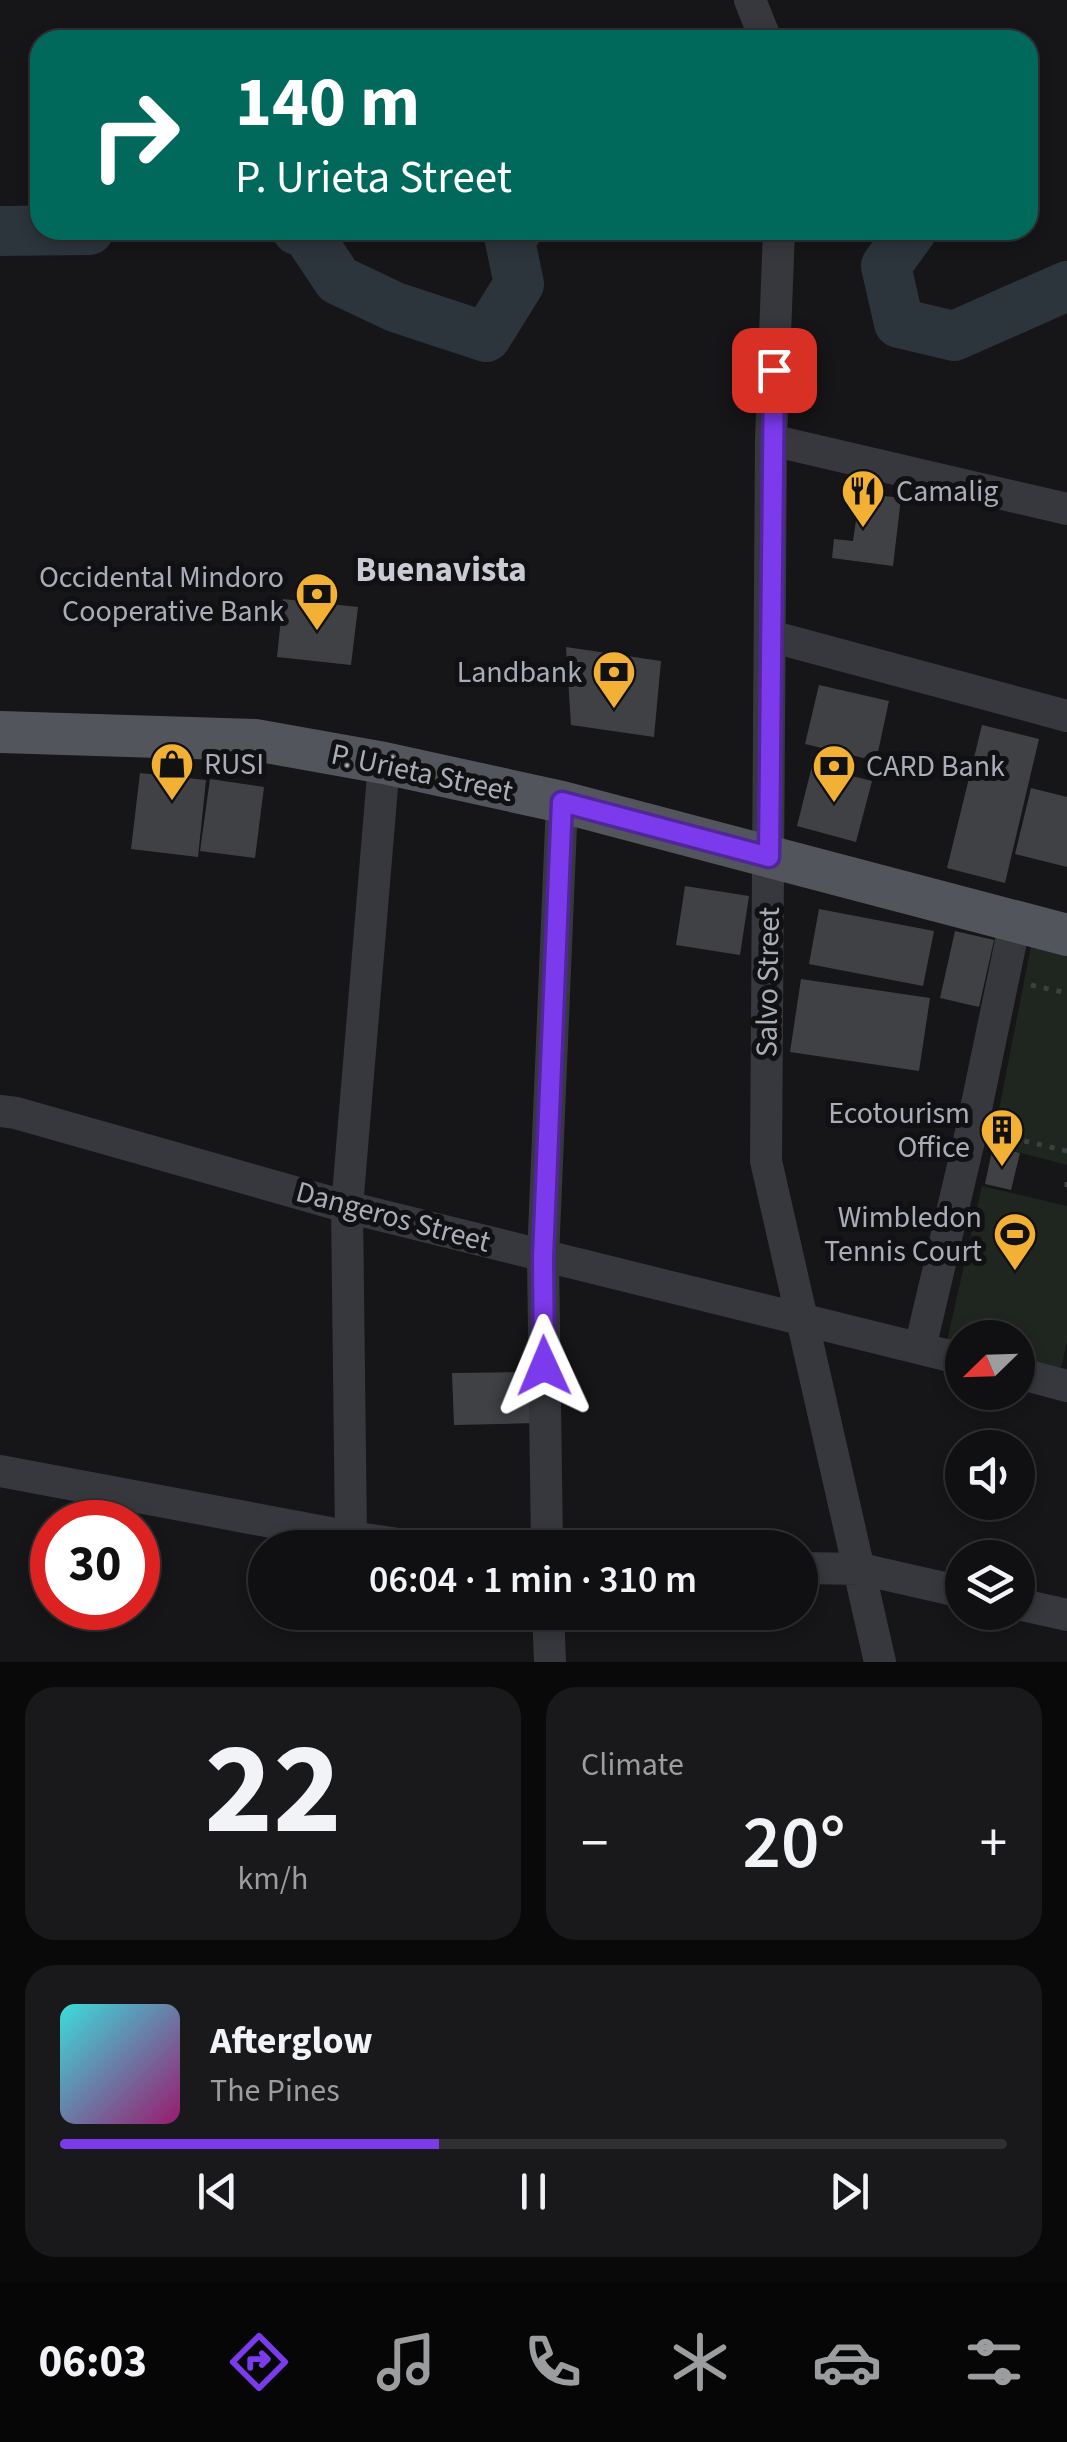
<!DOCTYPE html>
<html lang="en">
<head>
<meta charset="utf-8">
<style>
  :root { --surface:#101012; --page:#19191b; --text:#f1f3f6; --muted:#9c9d9f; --line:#303032; --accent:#7c3aed }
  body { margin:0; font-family:"Source Sans 3",sans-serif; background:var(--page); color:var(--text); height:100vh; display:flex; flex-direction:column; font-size:38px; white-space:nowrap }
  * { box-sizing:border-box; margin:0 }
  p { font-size:32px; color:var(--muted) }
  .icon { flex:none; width:55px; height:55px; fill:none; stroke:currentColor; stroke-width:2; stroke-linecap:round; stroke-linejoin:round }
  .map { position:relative; height:1662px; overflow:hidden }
  .side { display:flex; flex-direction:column; gap:25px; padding:25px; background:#09090a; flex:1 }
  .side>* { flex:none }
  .hud { position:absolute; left:30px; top:30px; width:1008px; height:210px; border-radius:30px; box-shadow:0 5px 15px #0003,0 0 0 2px var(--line); background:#00695c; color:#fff; overflow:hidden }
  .needle { width:65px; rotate:247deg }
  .buttons { position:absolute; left:945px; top:1320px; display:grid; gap:20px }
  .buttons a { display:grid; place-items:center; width:90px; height:90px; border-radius:50%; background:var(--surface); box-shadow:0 5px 15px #0003,0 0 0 2px var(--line); font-size:50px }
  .speed { position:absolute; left:30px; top:1500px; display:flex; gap:20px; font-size:50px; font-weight:700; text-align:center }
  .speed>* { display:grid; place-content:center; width:130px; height:130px; border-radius:50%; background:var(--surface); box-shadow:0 5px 15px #0003,0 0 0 2px var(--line); line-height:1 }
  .speed .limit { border:15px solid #d22; background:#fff; color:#111 }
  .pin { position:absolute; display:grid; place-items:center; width:85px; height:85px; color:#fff; margin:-42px; border-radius:20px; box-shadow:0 5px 15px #0006 }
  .me { position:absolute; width:110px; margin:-55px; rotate:359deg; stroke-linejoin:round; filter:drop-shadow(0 0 8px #0008) }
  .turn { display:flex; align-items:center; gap:35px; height:210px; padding:0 40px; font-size:45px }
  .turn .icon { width:130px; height:130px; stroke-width:2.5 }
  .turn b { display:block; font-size:70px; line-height:85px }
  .big { font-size:75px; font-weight:600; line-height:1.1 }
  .side .widget { flex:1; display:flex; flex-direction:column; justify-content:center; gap:15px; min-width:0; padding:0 35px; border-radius:30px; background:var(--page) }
  .side .dial { align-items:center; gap:0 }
  .dial b { font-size:130px; line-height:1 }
  .song { display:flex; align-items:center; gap:30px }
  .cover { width:120px; height:120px; border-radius:15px; background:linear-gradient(135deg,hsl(180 70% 55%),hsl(320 70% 35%)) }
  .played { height:10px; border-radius:5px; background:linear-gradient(90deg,var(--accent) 40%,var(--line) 40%) }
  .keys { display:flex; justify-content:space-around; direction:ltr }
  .heat { display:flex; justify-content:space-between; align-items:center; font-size:55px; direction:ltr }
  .side .tiles { flex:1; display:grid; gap:25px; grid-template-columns:1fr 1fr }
  .widget:last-child { grid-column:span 2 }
  .trip { position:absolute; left:248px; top:1530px; width:570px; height:100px; border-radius:50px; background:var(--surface); box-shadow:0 5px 15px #0003,0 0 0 2px var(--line); font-weight:600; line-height:100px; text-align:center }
  .tab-bar { display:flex; height:160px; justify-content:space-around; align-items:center; background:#060607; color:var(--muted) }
  .tab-bar .icon { width:70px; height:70px }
  .tab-bar .on { color:var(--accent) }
  .tab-bar b { font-size:45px; color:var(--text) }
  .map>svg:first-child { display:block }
  .green { fill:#1e261f }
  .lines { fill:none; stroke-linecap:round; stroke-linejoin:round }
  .river { stroke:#2c353c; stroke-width:50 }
  .building { fill:#404145 }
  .path { stroke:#3d3f44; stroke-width:5; stroke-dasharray:5 8; stroke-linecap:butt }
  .minor { stroke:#37383d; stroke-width:32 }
  .major { stroke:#53555c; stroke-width:42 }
  .route-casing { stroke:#51269a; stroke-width:25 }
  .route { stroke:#7c3aed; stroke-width:18 }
  .labels { text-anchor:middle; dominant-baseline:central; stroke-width:10; stroke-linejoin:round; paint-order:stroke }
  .poi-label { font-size:30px; fill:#a8adb8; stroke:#111113; text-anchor:end }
  .street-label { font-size:30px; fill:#a8adb8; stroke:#111113 }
  .quarter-label { font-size:35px; font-weight:bold; fill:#c9ccd4; stroke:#111113 }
</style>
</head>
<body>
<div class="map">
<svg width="1067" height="1662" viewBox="0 0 1067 1662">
  <rect width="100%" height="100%" fill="#161618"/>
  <path class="green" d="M1031 946 1067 955V1165L992 1145Z
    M982 1186 1067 1206V1342L1061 1368 1018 1357V1338H962V1344L947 1341Z"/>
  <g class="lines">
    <path class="river" d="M297 230 306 232 338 280 395 307 486 337 519 284 509 236 517 230
      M912 230 886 266 899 323 954 336 1067 286
      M0 231 89 230"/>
  </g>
  <path class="building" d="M860 493 901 498 893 566 832 558 834 539 853 541Z
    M283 599 358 607 351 665 277 657Z
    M566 647 661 661 654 737 571 725Z
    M819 685 889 701 876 761 805 744Z
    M982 725 1039 739 1005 883 947 868Z
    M812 766 872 781 856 842 797 826Z
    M140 773 206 780 198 857 131 849Z
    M210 779 264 787 255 858 200 851Z
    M1031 788 1067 797V867L1015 854Z
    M685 886 749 896 740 955 676 945Z
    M819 909 934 931 923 986 809 964Z
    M955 931 994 940 979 1007 940 998Z
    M801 979 930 998 919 1071 790 1052Z
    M993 1146 1020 1153 1011 1190 985 1184Z
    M535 1372 536 1423 454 1425 452 1373Z"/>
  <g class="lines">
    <path class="path" d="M1031 985 1067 993
      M999 1135 1067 1151
      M1067 1182V1191"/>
    <path class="minor" d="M750 0 766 40
      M779 230 771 440 766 1161 880 1662
      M771 440 1067 509
      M770 636 1067 716
      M384 763 347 1207 351 1537 425 1548
      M0 1111 16 1113 347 1207 962 1359
      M920 1348 972 1128 1015 922
      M1018 1373 1067 1386
      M0 1471 351 1537
      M547 1548 543 1257 562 802
      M800 1568 861 1569 962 1592
      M1018 1604 1067 1615
      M548 1612 550 1662"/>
    <path class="major" d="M0 732 255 740 384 763 562 802 1067 935"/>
  </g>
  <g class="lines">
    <g class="route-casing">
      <path id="route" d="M544 1366 543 1257 562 802 769 857 774 370"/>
    </g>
    <use href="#route" class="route"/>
  </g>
  <defs>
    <g id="restaurant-pin" transform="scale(2.25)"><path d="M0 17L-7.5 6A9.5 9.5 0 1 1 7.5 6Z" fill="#f2b134" stroke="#111113"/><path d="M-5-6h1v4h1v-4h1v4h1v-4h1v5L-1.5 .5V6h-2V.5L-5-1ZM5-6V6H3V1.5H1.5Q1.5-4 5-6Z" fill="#111"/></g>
    <g id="bank-pin" transform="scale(2.25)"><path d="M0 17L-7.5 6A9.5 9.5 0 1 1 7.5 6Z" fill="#f2b134" stroke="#111113"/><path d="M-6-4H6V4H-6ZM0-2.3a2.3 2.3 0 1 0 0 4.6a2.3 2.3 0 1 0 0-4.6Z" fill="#111"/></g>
    <g id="shop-pin" transform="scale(2.25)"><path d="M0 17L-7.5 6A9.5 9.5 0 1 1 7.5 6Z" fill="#f2b134" stroke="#111113"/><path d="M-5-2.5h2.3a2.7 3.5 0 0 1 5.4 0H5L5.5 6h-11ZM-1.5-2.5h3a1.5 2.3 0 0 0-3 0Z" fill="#111"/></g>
    <g id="building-pin" transform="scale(2.25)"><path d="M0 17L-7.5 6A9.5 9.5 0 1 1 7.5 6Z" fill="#f2b134" stroke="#111113"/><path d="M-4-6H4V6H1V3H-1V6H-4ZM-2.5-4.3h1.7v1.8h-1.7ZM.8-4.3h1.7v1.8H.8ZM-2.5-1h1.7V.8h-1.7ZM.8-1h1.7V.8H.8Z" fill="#111"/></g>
    <g id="stadium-pin" transform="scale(2.25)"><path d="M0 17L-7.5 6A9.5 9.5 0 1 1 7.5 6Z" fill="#f2b134" stroke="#111113"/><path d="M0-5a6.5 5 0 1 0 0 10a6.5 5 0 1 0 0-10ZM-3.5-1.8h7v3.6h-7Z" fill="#111"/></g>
  </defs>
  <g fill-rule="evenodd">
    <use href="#restaurant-pin" x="863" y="491"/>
    <use href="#bank-pin" x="317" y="594"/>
    <use href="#bank-pin" x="614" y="672"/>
    <use href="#shop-pin" x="172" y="764"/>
    <use href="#bank-pin" x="834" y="766"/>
    <use href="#building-pin" x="1002" y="1130"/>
    <use href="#stadium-pin" x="1015" y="1234"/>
  </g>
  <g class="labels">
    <g class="poi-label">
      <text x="896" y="491" text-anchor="start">Camalig</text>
      <text x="284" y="577">Occidental Mindoro<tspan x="284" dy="34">Cooperative Bank</tspan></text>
      <text x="582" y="672">Landbank</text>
      <text x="204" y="764" text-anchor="start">RUSI</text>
      <text x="866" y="766" text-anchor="start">CARD Bank</text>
      <text x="970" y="1113">Ecotourism<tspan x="970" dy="34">Office</tspan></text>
      <text x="982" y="1217">Wimbledon<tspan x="982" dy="34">Tennis Court</tspan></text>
    </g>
    <g class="street-label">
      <text transform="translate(422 773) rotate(12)">P. Urieta Street</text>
      <text transform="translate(768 982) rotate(-89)">Salvo Street</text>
      <text transform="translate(393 1217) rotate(15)">Dangeros Street</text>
    </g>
    <g class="quarter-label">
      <text x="441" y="570">Buenavista</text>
    </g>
  </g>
</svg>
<div class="buttons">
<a><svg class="needle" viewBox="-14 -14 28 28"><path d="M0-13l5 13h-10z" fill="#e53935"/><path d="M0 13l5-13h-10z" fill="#9c9d9f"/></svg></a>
<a><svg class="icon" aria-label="sound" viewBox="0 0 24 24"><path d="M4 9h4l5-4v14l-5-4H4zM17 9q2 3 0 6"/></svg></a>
<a><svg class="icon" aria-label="layers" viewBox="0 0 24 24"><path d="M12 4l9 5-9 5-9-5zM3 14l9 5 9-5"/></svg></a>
</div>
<div class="speed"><div class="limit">30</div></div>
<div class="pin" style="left:774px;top:370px;background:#d93025"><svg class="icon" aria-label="arrive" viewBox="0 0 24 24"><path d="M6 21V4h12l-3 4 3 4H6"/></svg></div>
<svg class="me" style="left:544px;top:1366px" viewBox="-20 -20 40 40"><path d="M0-17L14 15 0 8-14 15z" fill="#7c3aed" stroke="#fff" stroke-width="4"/></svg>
<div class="trip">06:04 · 1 min · 310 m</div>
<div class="hud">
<div class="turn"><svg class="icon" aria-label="right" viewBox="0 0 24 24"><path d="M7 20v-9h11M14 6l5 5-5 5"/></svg><div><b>140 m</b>P. Urieta Street</div></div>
</div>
</div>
<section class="side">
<div class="tiles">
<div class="widget dial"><b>22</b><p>km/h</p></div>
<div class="widget"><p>Climate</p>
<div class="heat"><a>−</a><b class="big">20°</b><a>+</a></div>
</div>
<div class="widget">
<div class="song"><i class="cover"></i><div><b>Afterglow</b><p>The Pines</p></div></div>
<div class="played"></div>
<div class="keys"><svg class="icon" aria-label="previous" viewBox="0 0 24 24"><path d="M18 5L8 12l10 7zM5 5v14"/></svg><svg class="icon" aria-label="pause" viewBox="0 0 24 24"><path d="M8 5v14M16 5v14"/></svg><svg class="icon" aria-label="next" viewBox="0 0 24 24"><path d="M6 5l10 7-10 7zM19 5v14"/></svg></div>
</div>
</div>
</section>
<nav class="tab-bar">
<b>06:03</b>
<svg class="icon on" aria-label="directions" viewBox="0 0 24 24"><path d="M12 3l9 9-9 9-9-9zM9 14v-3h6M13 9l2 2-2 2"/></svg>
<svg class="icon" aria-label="music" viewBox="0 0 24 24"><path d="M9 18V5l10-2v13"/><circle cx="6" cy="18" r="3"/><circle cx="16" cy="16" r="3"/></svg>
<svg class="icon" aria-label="phone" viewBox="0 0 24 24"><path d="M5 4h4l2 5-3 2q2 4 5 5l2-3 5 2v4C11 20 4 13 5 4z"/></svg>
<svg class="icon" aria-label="climate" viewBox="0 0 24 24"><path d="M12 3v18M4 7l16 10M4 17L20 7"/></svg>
<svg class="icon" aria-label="car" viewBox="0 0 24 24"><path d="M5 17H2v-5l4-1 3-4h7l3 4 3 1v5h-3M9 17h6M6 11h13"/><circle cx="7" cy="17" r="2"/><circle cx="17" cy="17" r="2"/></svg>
<svg class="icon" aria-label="filters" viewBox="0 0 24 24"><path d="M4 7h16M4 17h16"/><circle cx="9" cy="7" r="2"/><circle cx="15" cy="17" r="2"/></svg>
</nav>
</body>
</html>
